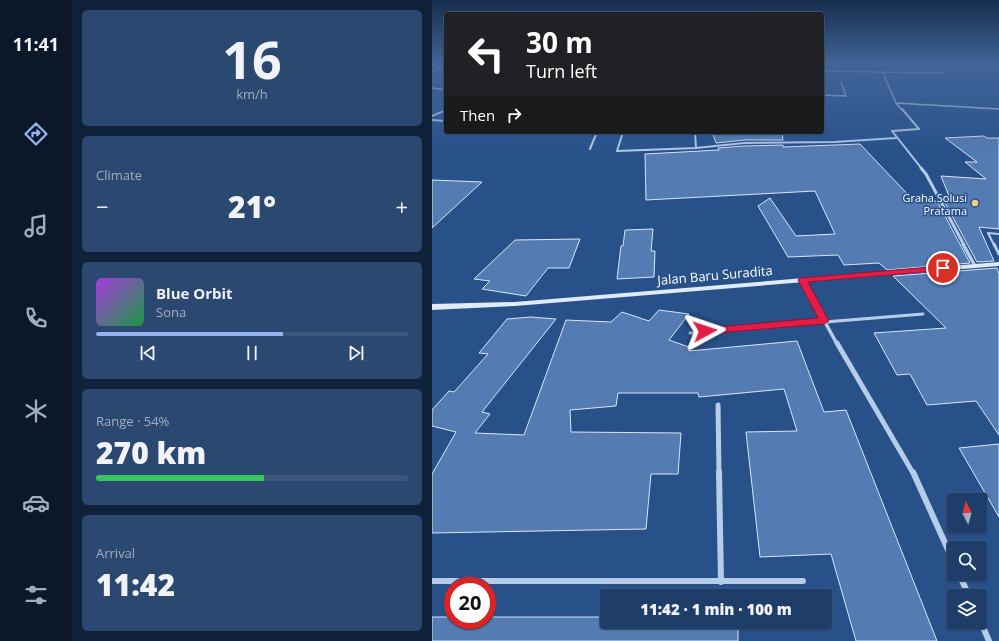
<!DOCTYPE html>
<html lang="en">
<head>
<meta charset="utf-8">
<style>
  :root { --surface:#1e3d68; --page:#2b4871; --text:#f1f3f6; --muted:#a1aec0; --line:#3c567c; --accent:#95b2f1 }
  body { margin:0; font-family:"Open Sans",sans-serif; background:var(--page); color:var(--text); height:100vh; display:flex; flex-direction:column; font-size:15px; white-space:nowrap }
  * { box-sizing:border-box; margin:0 }
  p { font-size:13px; color:var(--muted) }
  .icon { flex:none; width:22px; height:22px; fill:none; stroke:currentColor; stroke-width:2; stroke-linecap:round; stroke-linejoin:round }
  .map { position:relative; flex:1; overflow:hidden }
  .details { display:flex; flex-direction:column; gap:10px; padding:10px; background:#102239; width:360px }
  .details>* { flex:none }
  .hud { position:absolute; left:12px; top:12px; width:380px; height:122px; border-radius:4px; box-shadow:0 1px 3px #0004,0 0 0 1px var(--line); background:#202124; color:#fff; overflow:hidden }
  .needle { width:26px; rotate:354deg }
  .tools { position:absolute; left:515px; top:493px; display:grid; gap:8px }
  .tools a { display:grid; place-items:center; width:40px; height:40px; border-radius:4px; background:var(--surface); box-shadow:0 1px 3px #0004,0 0 0 1px var(--line); font-size:20px }
  .speed { position:absolute; left:12px; top:577px; display:flex; gap:8px; font-size:20px; font-weight:700; text-align:center }
  .speed>* { display:grid; place-content:center; width:52px; height:52px; border-radius:50%; background:var(--surface); box-shadow:0 1px 3px #0004,0 0 0 1px var(--line); line-height:1 }
  .speed .limit { border:6px solid #d22; background:#fff; color:#111 }
  .pin { position:absolute; display:grid; place-items:center; width:34px; height:34px; color:#fff; margin:-17px; border:2px solid #fff; border-radius:50%; box-shadow:0 1px 4px #0007 }
  .me { position:absolute; width:44px; margin:-22px; rotate:85deg; stroke-linejoin:round; filter:drop-shadow(0 0 3px #0008) }
  .turn { display:flex; align-items:center; gap:14px; height:84px; padding:0 16px; font-size:18px }
  .turn .icon { width:52px; height:52px; stroke-width:2.5 }
  .turn b { display:block; font-size:28px; line-height:34px }
  .then { display:flex; align-items:center; height:38px; padding:0 16px; background:#0003; gap:8px; font-size:15px }
  .big { font-size:30px; font-weight:800; line-height:1.1 }
  .details .widget { flex:1; display:flex; flex-direction:column; justify-content:center; gap:6px; min-width:0; padding:0 14px; border-radius:6px; background:var(--page) }
  .details .dial { align-items:center; gap:0 }
  .dial b { font-size:52px; line-height:1 }
  .song { display:flex; align-items:center; gap:12px }
  .cover { width:48px; height:48px; border-radius:6px; background:linear-gradient(135deg,hsl(280 70% 55%),hsl(140 70% 35%)) }
  .played { height:4px; border-radius:2px; background:linear-gradient(90deg,var(--accent) 60%,var(--line) 60%) }
  .keys { display:flex; justify-content:space-around; direction:ltr }
  .heat { display:flex; justify-content:space-between; align-items:center; font-size:22px; direction:ltr }
  .charge { height:6px; border-radius:3px; background:linear-gradient(90deg,#34c759 54%,var(--line) 0) }
  .trip { position:absolute; left:168px; top:589px; width:232px; height:40px; border-radius:4px; background:var(--surface); box-shadow:0 1px 3px #0004,0 0 0 1px var(--line); font-weight:800; line-height:40px; text-align:center }
  main { display:flex; flex:1; min-height:0 }
  .tab-bar { display:flex; flex-direction:column; width:72px; justify-content:space-around; align-items:center; background:#0c182a; color:var(--muted) }
  .tab-bar .icon { width:28px; height:28px }
  .tab-bar .selected { color:var(--accent) }
  .tab-bar b { font-size:18px; color:var(--text) }
  .map>svg:first-child { display:block }
  .building { fill:#557cb2; stroke:#dae6f7 }
  .lines { fill:none; stroke-linecap:round; stroke-linejoin:round }
  .service-far1 { stroke:#b6cce9; stroke-width:2 }
  .service { stroke:#b6cce9; stroke-width:3 }
  .minor-far5 { stroke:#b6cce9; stroke-width:1.5 }
  .minor-far4 { stroke:#b6cce9; stroke-width:2 }
  .minor-far3 { stroke:#b6cce9; stroke-width:3 }
  .minor-far2 { stroke:#b6cce9; stroke-width:3.5 }
  .minor-far1 { stroke:#b6cce9; stroke-width:5 }
  .minor { stroke:#b6cce9; stroke-width:6 }
  .secondary { fill:#e0eaf8; fill-rule:evenodd }
  .route { fill:#e11d48; stroke:#92132f }
  .poi-dot { fill:#f1d27c; stroke:#28518a; stroke-width:1.5 }
  .labels { text-anchor:middle; dominant-baseline:central; stroke-width:3; stroke-linejoin:round; paint-order:stroke }
  .far-poi-label { font-size:11px; fill:#fff; stroke:#28518a; text-anchor:end }
  .street-label { font-size:13px; fill:#fff; stroke:#28518a }
</style>
</head>
<body>
<main>
<nav class="tab-bar">
<b>11:41</b>
<svg class="icon selected" aria-label="directions" viewBox="0 0 24 24"><path d="M12 3l9 9-9 9-9-9zM9 14v-3h6M13 9l2 2-2 2"/></svg>
<svg class="icon" aria-label="music" viewBox="0 0 24 24"><path d="M9 18V5l10-2v13"/><circle cx="6" cy="18" r="3"/><circle cx="16" cy="16" r="3"/></svg>
<svg class="icon" aria-label="phone" viewBox="0 0 24 24"><path d="M5 4h4l2 5-3 2q2 4 5 5l2-3 5 2v4C11 20 4 13 5 4z"/></svg>
<svg class="icon" aria-label="climate" viewBox="0 0 24 24"><path d="M12 3v18M4 7l16 10M4 17L20 7"/></svg>
<svg class="icon" aria-label="car" viewBox="0 0 24 24"><path d="M5 17H2v-5l4-1 3-4h7l3 4 3 1v5h-3M9 17h6M6 11h13"/><circle cx="7" cy="17" r="2"/><circle cx="17" cy="17" r="2"/></svg>
<svg class="icon" aria-label="filters" viewBox="0 0 24 24"><path d="M4 7h16M4 17h16"/><circle cx="9" cy="7" r="2"/><circle cx="15" cy="17" r="2"/></svg>
</nav>
<section class="details">
<div class="widget dial"><b>16</b><p>km/h</p></div>
<div class="widget"><p>Climate</p>
<div class="heat"><a>−</a><b class="big">21°</b><a>+</a></div>
</div>
<div class="widget">
<div class="song"><i class="cover"></i><div><b>Blue Orbit</b><p>Sona</p></div></div>
<div class="played"></div>
<div class="keys"><svg class="icon" aria-label="previous" viewBox="0 0 24 24"><path d="M18 5L8 12l10 7zM5 5v14"/></svg><svg class="icon" aria-label="pause" viewBox="0 0 24 24"><path d="M8 5v14M16 5v14"/></svg><svg class="icon" aria-label="next" viewBox="0 0 24 24"><path d="M6 5l10 7-10 7zM19 5v14"/></svg></div>
</div>
<div class="widget"><p>Range · 54%</p><b class="big">270 km</b><div class="charge"></div></div>
<div class="widget"><p>Arrival</p><b class="big">11:42</b></div>
</section>
<div class="map">
<svg width="567" height="641" viewBox="0 0 567 641">
  <rect width="100%" height="100%" fill="#28518a"/>
  <path class="building" d="M280 132H350L351 140H312L284 143Z
    M552 136 555 138H567V229L547 227 562 261 545 262 512 201H519L509 176 554 179 533 162H545L513 138Z
    M428 144 482 201H505L538 263 455 270 447 263 412 265 406 255 356 257 326 206 338 198 364 236 403 234 383 191 214 200 213 154 287 150 286 148 312 146 351 145V147Z
    M0 180 50 182 0 228Z
    M221 229 219 251H223L222 277 185 279 189 246H191L193 230Z
    M148 239 137 268H116L94 296 50 289 58 281 42 279 83 240Z
    M565 268 567 274V435L544 401 495 405 478 374 465 375 442 333 514 328 461 276Z
    M227 310 257 314 237 340 257 347V351L365 341 392 412 414 410 505 641H424L399 554 328 557 314 432 365 431 352 389 267 397 266 393H186L184 406 138 410 139 432 249 433 246 474H219L214 529 0 533V474L24 432 0 426V410L17 391 22 392 56 354 47 353 75 319 99 317 124 319 50 412 58 414 43 433 92 435 134 320 179 322 190 312 217 321Z
    M567 444V517L527 448Z
    M0 617H21V620H55V617H175V622H306V641H0Z"/>
  <g class="lines">
    <path class="service-far1" d="M562 245 556 233 567 234"/>
    <path class="service" d="M562 244 567 254
      M258 333 491 314"/>
    <path class="minor-far5" d="M560 65H567
      M5 69H14
      M0 71 12 65
      M390 71 512 73 504 65
      M451 73 464 103 470 110
      M0 88 14 90
      M390 95 414 96 409 82
      M464 103 567 109"/>
    <path class="minor-far4" d="M470 109 487 129 460 131 490 169
      M0 116 14 110
      M0 120 14 121
      M97 132H119
      M191 132 185 151 264 148 312 143 402 142 464 138
      M263 132 264 148
      M158 149 165 132"/>
    <path class="minor-far3" d="M489 168 494 174 532 245"/>
    <path class="minor-far2" d="M531 244 543 266
      M370 280 405 344"/>
    <path class="minor-far1" d="M405 343 481 473
      M286 405 287 473"/>
    <path class="minor" d="M287 472 289 582
      M481 472 522 563
      M527 574 537 596
      M0 581H371
      M548 620 557 641"/>
    <path class="secondary" d="M567 262V266L83 306 0 310V304L83 302Z"/>
  </g>
  <linearGradient id="sky" x2="0" y2="1"><stop stop-color="#162d4c"/><stop offset="0.42" stop-color="#426598"/><stop offset="1" stop-color="#426598" stop-opacity="0"/></linearGradient>
  <rect width="567" height="154" fill="url(#sky)"/>
  <path class="route" d="M511 266 514 267V270L376 282 397 321 392 324 273 334 269 331 273 328 386 318 366 280 368 278Z"/>
  <circle class="poi-dot" cx="543" cy="203" r="4"/>
  <g class="labels">
    <g class="far-poi-label">
      <text x="535" y="197">Graha Solusi<tspan x="535" dy="13">Pratama</tspan></text>
    </g>
    <g class="street-label">
      <text transform="translate(283 275) rotate(-5)">Jalan Baru Suradita</text>
    </g>
  </g>
</svg>
<div class="tools">
<a><svg class="needle" viewBox="-14 -14 28 28"><path d="M0-13l5 13h-10z" fill="#e53935"/><path d="M0 13l5-13h-10z" fill="#a1aec0"/></svg></a>
<a><svg class="icon" aria-label="search" viewBox="0 0 24 24"><circle cx="10" cy="10" r="6"/><path d="M15 15l6 6"/></svg></a>
<a><svg class="icon" aria-label="layers" viewBox="0 0 24 24"><path d="M12 4l9 5-9 5-9-5zM3 14l9 5 9-5"/></svg></a>
</div>
<div class="speed"><div class="limit">20</div></div>
<div class="pin" style="left:511px;top:268px;background:#d93025"><svg class="icon" aria-label="arrive" viewBox="0 0 24 24"><path d="M6 21V4h12l-3 4 3 4H6"/></svg></div>
<svg class="me" style="left:273px;top:331px" viewBox="-20 -20 40 40"><path d="M0-17L14 15 0 8-14 15z" fill="#e11d48" stroke="#fff" stroke-width="4"/></svg>
<div class="trip">11:42 · 1 min · 100 m</div>
<div class="hud">
<div class="turn"><svg class="icon" aria-label="left" viewBox="0 0 24 24"><path d="M17 20v-9H6M10 6l-5 5 5 5"/></svg><div><b>30 m</b>Turn left</div></div>
<div class="then">Then<svg class="icon" aria-label="right" viewBox="0 0 24 24"><path d="M7 20v-9h11M14 6l5 5-5 5"/></svg></div>
</div>
</div>
</main>
</body>
</html>
